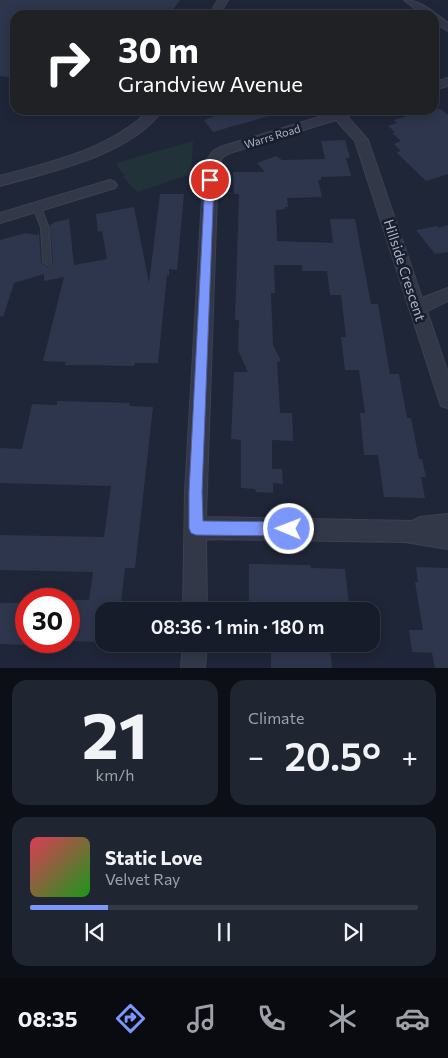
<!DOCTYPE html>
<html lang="en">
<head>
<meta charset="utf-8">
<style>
  :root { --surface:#171c2a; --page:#202532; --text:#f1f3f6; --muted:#9ea1a8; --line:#363a47; --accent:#7c97fc }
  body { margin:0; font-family:Commissioner,sans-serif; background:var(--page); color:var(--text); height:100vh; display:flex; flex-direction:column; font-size:19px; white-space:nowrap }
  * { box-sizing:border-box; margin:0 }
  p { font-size:16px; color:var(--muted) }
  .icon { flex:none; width:28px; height:28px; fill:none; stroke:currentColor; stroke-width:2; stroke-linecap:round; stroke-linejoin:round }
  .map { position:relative; height:668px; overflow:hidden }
  .side { display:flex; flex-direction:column; gap:12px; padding:12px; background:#0d0f17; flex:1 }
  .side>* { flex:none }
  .banner { position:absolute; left:10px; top:10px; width:429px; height:105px; border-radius:15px; box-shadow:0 2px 12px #0003,0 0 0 1px var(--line); background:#202124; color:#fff; overflow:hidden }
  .speed { position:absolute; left:15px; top:588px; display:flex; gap:10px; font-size:25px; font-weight:700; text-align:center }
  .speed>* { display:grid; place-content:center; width:65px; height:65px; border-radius:50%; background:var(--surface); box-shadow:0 2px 12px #0003,0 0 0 1px var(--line); line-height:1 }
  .speed .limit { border:8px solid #d22; background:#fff; color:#111 }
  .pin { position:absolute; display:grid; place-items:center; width:42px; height:42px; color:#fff; margin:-21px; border:2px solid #fff; border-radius:50%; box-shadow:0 1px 5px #0007 }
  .me { position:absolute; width:55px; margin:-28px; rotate:271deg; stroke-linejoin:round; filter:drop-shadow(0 0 4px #0008) }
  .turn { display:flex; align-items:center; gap:18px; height:105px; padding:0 25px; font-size:22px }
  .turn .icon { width:65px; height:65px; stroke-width:2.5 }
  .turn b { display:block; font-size:35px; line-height:42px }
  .big { font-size:38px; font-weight:600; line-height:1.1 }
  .side .tile { flex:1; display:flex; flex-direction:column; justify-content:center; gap:8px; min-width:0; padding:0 18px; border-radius:15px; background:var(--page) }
  .side .dial { align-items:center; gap:0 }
  .dial b { font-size:65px; line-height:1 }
  .song { display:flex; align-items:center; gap:15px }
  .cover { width:60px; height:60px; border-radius:8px; background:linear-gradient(135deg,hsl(350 70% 55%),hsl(120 70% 35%)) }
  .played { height:5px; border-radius:2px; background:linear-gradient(90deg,var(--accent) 20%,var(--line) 20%) }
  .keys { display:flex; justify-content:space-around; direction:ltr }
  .heat { display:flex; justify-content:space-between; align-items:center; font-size:28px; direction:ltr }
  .side .tiles { flex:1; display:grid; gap:12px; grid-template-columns:1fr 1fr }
  .tile:last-child { grid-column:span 2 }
  .trip { position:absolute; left:95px; top:602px; width:285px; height:50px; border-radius:15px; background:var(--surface); box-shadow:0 2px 12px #0003,0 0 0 1px var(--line); font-weight:600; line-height:50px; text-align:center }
  .dock { display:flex; height:80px; justify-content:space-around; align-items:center; background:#090b11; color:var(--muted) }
  .dock .icon { width:35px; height:35px }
  .dock .active { color:var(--accent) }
  .dock b { font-size:22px; color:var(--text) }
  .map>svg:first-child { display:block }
  .green { fill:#213239 }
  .building { fill:#2e364d }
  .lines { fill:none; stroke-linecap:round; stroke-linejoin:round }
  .service-casing { stroke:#3c4152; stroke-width:2 }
  .minor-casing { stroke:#3c4152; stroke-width:2 }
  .service { fill:#333849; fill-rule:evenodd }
  .minor { fill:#333849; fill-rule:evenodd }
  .route { fill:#7c97fc; stroke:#5162a4 }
  .labels { text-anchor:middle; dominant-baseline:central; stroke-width:5; stroke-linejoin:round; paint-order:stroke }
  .far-street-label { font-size:11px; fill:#adb2c6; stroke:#191e2d }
  .street-label { font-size:14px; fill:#adb2c6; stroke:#191e2d }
</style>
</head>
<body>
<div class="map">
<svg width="448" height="668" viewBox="0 0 448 668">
  <rect width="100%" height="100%" fill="#1f2638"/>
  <path class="green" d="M193 141 191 174 138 192 128 183 116 163Z"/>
  <path class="building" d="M0 0H180L169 15H15V78L0 76Z
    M441 109 448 115V174L426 181 396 152 401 151 394 144 401 141 392 133 395 132 388 126 397 123 394 120 427 110Z
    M214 110H275L276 114 213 132 204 120 217 115Z
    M345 140 350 158H346L351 176 321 177V180H318L322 197 287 198 288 207H285V209L276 210 277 241 333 243 330 219H355L371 304H378L390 374H399L407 418H411L419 459H422L426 477H421L425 498 384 497 378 455H364L360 413H365L359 370H345L341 337H346L341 295H330L327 271H302V265H274L275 293H271L273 345 281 361 277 362 280 413H292L293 441 272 440V469H282L283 484 273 483V493L256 492 255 489 241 488V440L231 439 234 372H248L238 350 239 320H235L239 194H234L233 172H265L257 163 276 156 282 160 325 159 321 141Z
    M160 194H184L177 270 169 269V275H167L158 363H135L134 366 95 365H65L66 362 43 361 64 277 44 281V274L14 283 3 317 0 316V240L25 233 37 235 39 233 41 262 47 267 53 262 50 225 55 222 69 219 74 265 107 259 102 231 98 232 96 214 134 207 149 283Z
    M448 225V252L435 254 416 230 437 226 439 228Z
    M57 401 130 403 129 406 153 407 135 568H125L120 611H104V642L69 641V600H89L93 572 0 570V535L104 537 111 486 0 483V448L22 449 32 404 57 405Z
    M249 564 310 565 311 568 345 569 349 604H346V611L249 610Z
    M416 567 448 568V668H435L432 653 412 652 409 630H423L415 582H418Z
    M0 603H26V645L0 644Z
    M287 644H313L314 647H330L332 668H271V645L287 646Z"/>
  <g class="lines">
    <g class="service-casing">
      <path id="service" d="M34 205H40L49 228 51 262 47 265 43 262 41 228 33 207Z"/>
    </g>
    <g class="minor-casing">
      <path id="minor" d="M218 0H228L219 15H209Z
        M404 0C422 0 434 13 448 23V31L434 23V15H423Z
        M448 78V86L434 90V82Z
        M150 110H163C129 156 52 171 0 186V176C54 161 108 150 150 110Z
        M342 110H361L359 113 347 116 368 140 422 298 448 288V301L427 311 448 373V408L441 406 439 400 355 141 336 120 230 153 223 157 218 164 206 517 412 521 420 517 448 514V549L405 542 206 539 207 611H183L185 492 204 164 213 151 220 147Z
        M110 180 115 182 117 185 115 188 0 223V213Z
        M183 644H207L205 668H181Z"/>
    </g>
    <use href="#service" class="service"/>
    <use href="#minor" class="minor"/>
  </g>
  <path class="route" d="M210 177 214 180 202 492 203 521 289 522 294 524 296 529 294 534 289 536 196 535 191 533 189 528V492L205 180Z"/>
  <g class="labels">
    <g class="far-street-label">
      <text transform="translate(272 136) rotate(-17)">Warrs Road</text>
    </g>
    <g class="street-label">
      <text transform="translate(405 270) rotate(72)">Hillside Crescent</text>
    </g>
  </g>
</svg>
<div class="speed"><div class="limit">30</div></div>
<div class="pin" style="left:210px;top:180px;background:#d93025"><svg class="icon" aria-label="arrive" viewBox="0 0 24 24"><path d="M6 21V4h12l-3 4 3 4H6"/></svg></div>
<svg class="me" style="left:289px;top:529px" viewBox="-20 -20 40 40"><circle r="17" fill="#7c97fc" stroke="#fff" stroke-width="3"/><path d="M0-11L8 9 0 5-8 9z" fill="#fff"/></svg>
<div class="trip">08:36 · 1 min · 180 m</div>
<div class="banner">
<div class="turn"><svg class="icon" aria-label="right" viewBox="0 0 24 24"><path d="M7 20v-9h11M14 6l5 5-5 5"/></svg><div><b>30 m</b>Grandview Avenue</div></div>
</div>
</div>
<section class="side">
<div class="tiles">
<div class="tile dial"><b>21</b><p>km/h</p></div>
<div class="tile"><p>Climate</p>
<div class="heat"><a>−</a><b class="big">20.5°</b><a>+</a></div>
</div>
<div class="tile">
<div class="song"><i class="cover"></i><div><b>Static Love</b><p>Velvet Ray</p></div></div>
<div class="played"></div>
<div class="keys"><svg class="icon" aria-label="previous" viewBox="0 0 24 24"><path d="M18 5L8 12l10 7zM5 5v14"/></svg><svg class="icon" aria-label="pause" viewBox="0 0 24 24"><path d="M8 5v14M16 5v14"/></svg><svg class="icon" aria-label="next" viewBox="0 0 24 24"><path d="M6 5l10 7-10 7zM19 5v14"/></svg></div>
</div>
</div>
</section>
<nav class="dock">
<b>08:35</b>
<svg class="icon active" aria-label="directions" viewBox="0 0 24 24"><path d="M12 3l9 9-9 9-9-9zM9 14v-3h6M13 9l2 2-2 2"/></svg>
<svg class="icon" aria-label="music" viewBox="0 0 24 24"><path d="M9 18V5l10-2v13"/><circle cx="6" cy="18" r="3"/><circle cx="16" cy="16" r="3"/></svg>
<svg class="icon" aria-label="phone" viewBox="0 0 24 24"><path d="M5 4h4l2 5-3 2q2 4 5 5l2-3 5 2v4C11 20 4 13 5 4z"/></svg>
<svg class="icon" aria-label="climate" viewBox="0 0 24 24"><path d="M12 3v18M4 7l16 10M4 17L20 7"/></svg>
<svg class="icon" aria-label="car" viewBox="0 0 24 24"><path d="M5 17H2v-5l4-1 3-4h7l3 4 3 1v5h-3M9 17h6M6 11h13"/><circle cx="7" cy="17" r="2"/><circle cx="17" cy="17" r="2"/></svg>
</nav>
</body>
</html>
